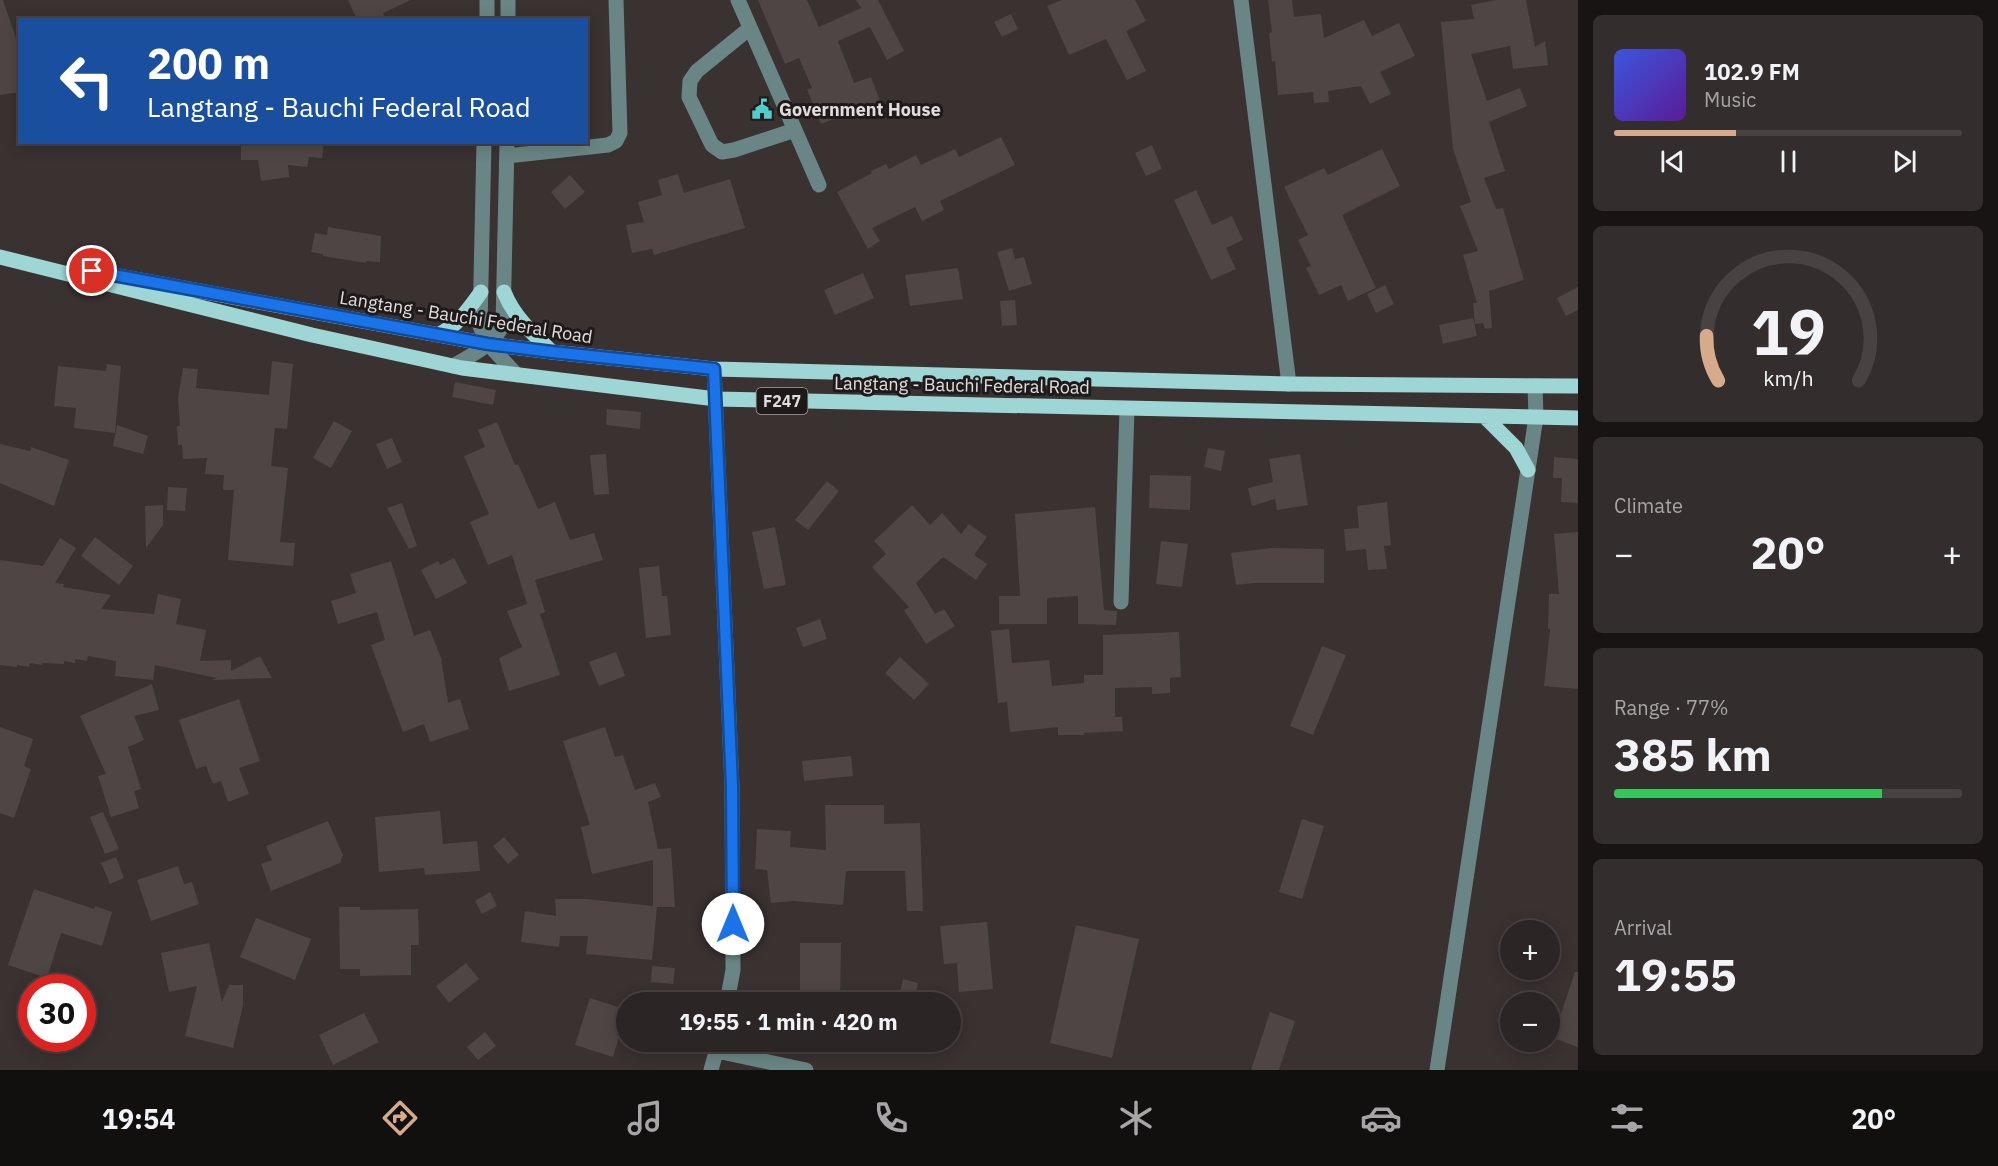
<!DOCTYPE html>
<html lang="en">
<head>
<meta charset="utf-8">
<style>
  :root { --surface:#2c2525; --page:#342d2d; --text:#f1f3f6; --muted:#a6a5a7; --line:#484242; --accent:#d6ab8b }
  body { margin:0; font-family:"IBM Plex Sans",sans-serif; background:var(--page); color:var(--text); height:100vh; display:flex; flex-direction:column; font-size:22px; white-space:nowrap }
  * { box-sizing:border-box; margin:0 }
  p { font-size:20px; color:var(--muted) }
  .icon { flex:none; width:33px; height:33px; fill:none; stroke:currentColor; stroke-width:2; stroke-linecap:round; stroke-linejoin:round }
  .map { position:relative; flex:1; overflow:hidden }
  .details { display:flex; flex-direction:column; gap:15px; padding:15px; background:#181414; width:420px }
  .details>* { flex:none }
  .top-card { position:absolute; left:18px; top:18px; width:570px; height:126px; border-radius:0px; box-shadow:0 3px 15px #0003,0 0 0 2px var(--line); background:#1a4fa0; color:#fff; overflow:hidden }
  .buttons { position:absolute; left:1500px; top:920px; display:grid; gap:12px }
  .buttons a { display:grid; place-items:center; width:60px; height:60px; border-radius:50%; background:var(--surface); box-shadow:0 3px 15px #0003,0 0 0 2px var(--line); font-size:30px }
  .speed { position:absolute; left:18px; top:974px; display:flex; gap:12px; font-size:30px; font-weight:700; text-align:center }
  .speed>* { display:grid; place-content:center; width:78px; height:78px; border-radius:50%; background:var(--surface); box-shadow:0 3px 15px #0003,0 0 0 2px var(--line); line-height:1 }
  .speed .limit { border:9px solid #d22; background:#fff; color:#111 }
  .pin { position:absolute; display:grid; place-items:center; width:51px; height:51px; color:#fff; margin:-26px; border:3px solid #fff; border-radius:50%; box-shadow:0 2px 6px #0007 }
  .me { position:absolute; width:66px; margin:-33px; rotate:0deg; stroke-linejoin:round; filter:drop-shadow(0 0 4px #0008) }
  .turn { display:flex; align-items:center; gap:21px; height:126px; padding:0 30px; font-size:27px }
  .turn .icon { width:78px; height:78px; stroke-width:2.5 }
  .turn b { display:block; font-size:42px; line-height:51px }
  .big { font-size:45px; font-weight:800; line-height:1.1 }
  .details .card { flex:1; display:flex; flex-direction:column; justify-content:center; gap:9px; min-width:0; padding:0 21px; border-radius:9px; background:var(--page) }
  .details .dial { align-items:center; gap:0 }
  .dial svg { height:156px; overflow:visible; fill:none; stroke:var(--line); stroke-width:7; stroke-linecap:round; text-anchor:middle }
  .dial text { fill:var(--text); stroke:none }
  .song { display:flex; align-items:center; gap:18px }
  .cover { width:72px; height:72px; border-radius:9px; background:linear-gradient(135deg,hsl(230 70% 55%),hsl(270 70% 35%)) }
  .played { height:6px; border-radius:3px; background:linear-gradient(90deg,var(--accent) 35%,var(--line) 35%) }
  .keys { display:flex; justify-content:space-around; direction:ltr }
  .heat { display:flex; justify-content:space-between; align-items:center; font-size:33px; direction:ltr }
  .charge { height:9px; border-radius:4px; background:linear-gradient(90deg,#34c759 77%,var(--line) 0) }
  .trip { position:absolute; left:616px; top:992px; width:345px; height:60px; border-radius:30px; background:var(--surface); box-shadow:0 3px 15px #0003,0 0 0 2px var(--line); font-weight:800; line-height:60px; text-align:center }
  .tabs { display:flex; height:96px; justify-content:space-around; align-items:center; background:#120f0f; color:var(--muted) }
  .tabs .icon { width:42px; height:42px }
  .tabs .current { color:var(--accent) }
  .tabs b { font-size:27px; color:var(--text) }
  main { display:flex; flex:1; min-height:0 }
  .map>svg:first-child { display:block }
  .building { fill:#4f4545 }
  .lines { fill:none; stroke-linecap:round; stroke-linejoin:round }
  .minor { stroke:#6a8585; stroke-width:15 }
  .major { stroke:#9dd6d5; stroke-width:15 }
  .route-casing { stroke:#114b97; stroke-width:15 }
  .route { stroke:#1a73e8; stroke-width:10 }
  .labels { text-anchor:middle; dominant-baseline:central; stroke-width:6; stroke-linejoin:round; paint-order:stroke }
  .shield { fill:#1f1a1a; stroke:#a8a2a2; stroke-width:1.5 }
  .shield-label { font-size:16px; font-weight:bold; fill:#e2dddd }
  .poi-label { font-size:18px; font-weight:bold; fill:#e2dddd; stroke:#1f1a1a; text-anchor:start }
  .street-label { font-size:18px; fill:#e2dddd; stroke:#1f1a1a }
</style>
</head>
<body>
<main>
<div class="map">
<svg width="1578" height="1070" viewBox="0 0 1578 1070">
  <rect width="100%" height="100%" fill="#3a3131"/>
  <path class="building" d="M0 0H3L15 35 20 62V92L0 95Z
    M348 0H411L383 13 386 20H357Z
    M758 0H807L819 27 861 8 856 0H878L904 51 887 60 870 27 838 41 854 83 871 77 880 101 821 124 807 89 812 88 799 58 785 64Z
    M1062 0H1135L1146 21 1126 31 1146 71 1127 80 1106 39 1069 55 1047 6Z
    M1268 0H1292L1294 17 1321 14 1324 38 1364 20 1372 36 1399 23 1415 56 1380 72 1391 94 1370 104 1361 86 1328 91 1329 102 1314 103 1313 92 1278 95 1275 61 1272 62 1269 33 1272 32Z
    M1496 0H1526L1535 47 1545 41 1548 65 1513 69 1510 46 1471 54 1487 101 1520 88 1527 106 1489 122 1505 171 1484 178 1496 209 1503 208 1524 280 1489 291 1492 328 1485 329 1483 323 1475 324 1473 303H1477L1463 255 1478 251 1460 206 1471 202 1453 149 1441 22 1474 19 1471 5Z
    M1011 14 1018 29 1002 37 994 22Z
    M1001 137 1015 165 940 201 944 210 922 221 915 207 872 228 880 241 868 249 837 192 872 173 871 171 886 164 889 169 916 155 921 165 955 149 959 157Z
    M241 142H324L322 158 309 157 307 167 288 165 289 177 261 181 258 160H241Z
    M1152 145 1162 169 1146 176 1135 153Z
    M1382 149 1400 186 1342 215 1376 288 1348 301 1341 285 1319 295 1306 268 1311 266 1298 240 1308 235 1284 187 1324 168 1328 175Z
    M678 174 684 193 730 179 745 228 654 255 652 249 632 253 626 225 644 222 638 202 662 195 658 180Z
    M570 175 585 192 565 209 551 192Z
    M1196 190 1212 225 1232 216 1243 240 1226 248 1236 269 1211 280 1174 200Z
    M328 227 381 236 380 262 366 261V263L323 256V254L311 252 315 233 327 235Z
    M1012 248 1015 259 1024 257 1032 284 1009 291 997 252Z
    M958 268 963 299 910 306 905 275Z
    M863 273 874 298 835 315 824 290Z
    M1385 285 1394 304 1376 313 1367 294Z
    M1578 287V310L1566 316 1557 298Z
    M1015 300 1017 325 1002 326 1000 301Z
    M1473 318 1477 336 1443 344 1439 325Z
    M272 361 293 364 287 429 275 428 271 466 288 468 280 542 295 543 293 566 228 560 234 490H223L224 475 205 474 207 458 183 459 182 445H178L177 426H180L178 398 183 368 198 369 196 388 269 395Z
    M107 364 121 366 115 433 74 428 76 408 54 406 58 366 106 371Z
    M455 382 496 390 493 405 452 397Z
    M607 409 641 412 640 429 606 425Z
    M334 421 352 431 331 468 313 458Z
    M497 422 515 465 518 464 538 509 555 502 570 540 594 533 603 560 535 580 545 612 540 614 560 675 509 691 499 658 522 647 507 611 527 604 512 555 488 565 470 522 489 514 464 456 485 447 478 430Z
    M117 425 148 436 143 454 113 446Z
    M392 438 402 462 387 469 376 444Z
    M0 444 30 451 31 447 69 460 54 506 0 483Z
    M1208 448 1225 451 1221 471 1204 467Z
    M606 454 609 494 594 495 590 455Z
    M1300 454 1308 505 1277 510 1275 499 1252 506 1248 488 1273 482 1269 459Z
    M1554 457 1578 459V503L1561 502 1562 478H1553Z
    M1150 475 1191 476 1190 510 1149 508Z
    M827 481 839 491 808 530 795 520Z
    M168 487 187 488 185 511 167 510Z
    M1387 502 1391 545 1384 546 1387 569 1368 570 1366 549 1346 551 1344 529 1359 528 1357 506Z
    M402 503 417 546 409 549 387 508Z
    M163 505V525L146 548 145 506Z
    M912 505 930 525 942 513 961 534 969 524 987 537 974 555 987 564 976 580 943 557 916 583 935 614 944 609 955 626 926 644 904 610 909 607 872 567 886 554 874 541Z
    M1095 507 1104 610 1117 611 1116 625 1078 624V596L1047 598V624H999V596H1020L1015 514Z
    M775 527 786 585 764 589 752 532Z
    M1578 532V689L1544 686 1550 629H1548L1549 594H1559L1554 534Z
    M95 537 133 566 119 585 81 556Z
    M60 538 76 548 55 583 64 584 63 587 111 595 101 609 154 614 158 594 181 599 176 624 206 630 200 661 231 660V671L260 656 272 678 212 680 217 678 155 665 153 680 115 676 116 661 88 656 87 661 75 659V663L64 661V664L42 663V665L30 663 29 667 17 665V667L0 665V560L43 566Z
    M1161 541 1188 544 1182 587 1156 584Z
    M1271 548 1324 549V583H1254L1236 585 1231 553Z
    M454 558 467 583 436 599 421 570 438 561 440 565Z
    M391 561 414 636 430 630 441 658 448 703 460 699 469 729 430 742 424 724 403 732 371 645 385 640 377 612 338 624 331 601 356 593 350 574Z
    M659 566 662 596H667L671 635 646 638 639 568Z
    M820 619 827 639 803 647 796 628Z
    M1009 629 1012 663 1049 660 1052 686 1084 683V675H1103V635L1179 632 1181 677 1170 678V693L1152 694V687L1115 688V717H1122L1123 731 1084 733V735H1058V727L1010 732 1007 702 998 703 991 631Z
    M1322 646 1346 655 1313 735 1290 726Z
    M616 652 625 676 599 686 589 662Z
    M900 657 929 684 914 700 885 673Z
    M152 684 159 710 134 716 144 740 128 747 141 789 134 791 139 808 111 817 98 776 106 774 80 716Z
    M239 699 260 761 239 768 249 794 228 802 221 781 213 784 206 766 196 769 179 720Z
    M0 727 33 739 24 766 31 769 14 818 0 813Z
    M605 727 615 757 623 755 635 790 655 783 661 797 648 802 658 849 671 848 675 907H657L652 960 586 954 588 936H560L559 947 521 942 525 911 556 916 555 899H586L653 906V860L592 874 581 827 590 825 563 741Z
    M851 756 853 776 804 781 802 761Z
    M825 805H884V824L920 823 923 911H907L905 871H846L843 905 794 901 771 903 767 870 755 869 757 829 791 831 790 847 826 850Z
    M440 811 443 844 477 841 480 871 425 875 424 868 379 872 375 817Z
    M103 812 119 849 105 854 90 817Z
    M1302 819 1324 826 1302 899 1279 892Z
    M328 821 343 855 340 863 271 891 261 864 272 860 266 846Z
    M504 837 519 855 508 864 493 846Z
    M116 857 124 878 110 884 101 863Z
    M178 866 184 884 192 882 199 904 151 921 137 880Z
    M34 889 94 909 95 906 112 912 102 946 61 933 47 978 8 965Z
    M490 892 497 906 482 914 475 901Z
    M339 907H360V910L418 909 419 945H411V975L360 976V969H340Z
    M256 918 311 939 295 980 240 957Z
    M987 922 993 989 959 992 957 963 944 964 940 926Z
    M1076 925 1139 939 1112 1058 1050 1043Z
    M209 943 222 1002 229 985H243V1005L233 1048 185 1036 197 986 169 992 161 953Z
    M800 943H841L840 999 800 998Z
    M466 963 479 979 449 1003 436 986Z
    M652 966 675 968 673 984 651 982Z
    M1575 972H1578V1047L1553 1038Z
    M903 979 918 983 914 1002H898Z
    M590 998 627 1010 613 1057 575 1045Z
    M1270 1012 1295 1021 1279 1070H1251Z
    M364 1013 379 1042 333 1065 319 1035Z
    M485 1032 496 1046 478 1060 467 1047Z"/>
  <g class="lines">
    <path class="minor" d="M738 0 819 185
      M1241 0 1289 384
      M487 20V0
      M508 20V0
      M750 28 697 71 690 81 689 97 712 145 722 152 734 150 795 130
      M484 142 480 326 488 344 517 375
      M507 156 608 145 616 141 620 133 616 0
      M453 366C472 355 494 345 503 324L507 142
      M714 369 732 786 733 970 727 1002
      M1121 602 1127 409
      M717 1051 806 1070
      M711 1070 719 1041
      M1437 1070 1536 417 1535 386"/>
    <path class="major" d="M0 257 312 335 462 368 716 399 1578 418
      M107 274 488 344 552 352 714 369 1289 384 1578 386
      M504 292C514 317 533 334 552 352
      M438 335C458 325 468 310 481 292
      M1484 416 1516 448 1528 470"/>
  </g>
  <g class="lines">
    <g class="route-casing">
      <path id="route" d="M92 271 488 344 552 352 714 369 732 786 733 924"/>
    </g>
    <use href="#route" class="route"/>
  </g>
  <defs>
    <g id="civic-bare" transform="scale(1.62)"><path d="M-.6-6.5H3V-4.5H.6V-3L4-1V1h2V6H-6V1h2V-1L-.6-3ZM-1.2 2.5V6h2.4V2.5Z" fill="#52cdcd" stroke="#1f1a1a" stroke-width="2.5" paint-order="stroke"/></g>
  </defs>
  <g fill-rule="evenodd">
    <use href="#civic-bare" x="762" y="109"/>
  </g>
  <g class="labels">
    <rect class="shield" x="756.5" y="388" width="51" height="26" rx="4.5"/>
    <g class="shield-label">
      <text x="782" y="401">F247</text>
    </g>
    <g class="poi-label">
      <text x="779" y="109">Government House</text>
    </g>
    <g class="street-label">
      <text transform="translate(466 317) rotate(9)">Langtang - Bauchi Federal Road</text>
      <text transform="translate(962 385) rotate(1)">Langtang - Bauchi Federal Road</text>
    </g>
  </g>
</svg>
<div class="buttons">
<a>+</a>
<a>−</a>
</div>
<div class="speed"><div class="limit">30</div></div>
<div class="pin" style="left:92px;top:271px;background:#d93025"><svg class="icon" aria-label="arrive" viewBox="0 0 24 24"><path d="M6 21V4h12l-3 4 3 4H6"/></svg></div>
<svg class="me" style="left:733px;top:924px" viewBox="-20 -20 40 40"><circle r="19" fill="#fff"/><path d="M0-13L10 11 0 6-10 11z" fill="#1a73e8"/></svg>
<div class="trip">19:55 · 1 min · 420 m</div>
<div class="top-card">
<div class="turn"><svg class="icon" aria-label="left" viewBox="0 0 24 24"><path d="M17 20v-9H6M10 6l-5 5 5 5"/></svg><div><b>200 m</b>Langtang - Bauchi Federal Road</div></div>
</div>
</div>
<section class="details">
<div class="card">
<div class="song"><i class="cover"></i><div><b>102.9 FM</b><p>Music</p></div></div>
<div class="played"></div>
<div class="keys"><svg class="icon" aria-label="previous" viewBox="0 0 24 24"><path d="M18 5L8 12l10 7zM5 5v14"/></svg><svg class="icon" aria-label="pause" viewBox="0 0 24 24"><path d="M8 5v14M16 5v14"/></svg><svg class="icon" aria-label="next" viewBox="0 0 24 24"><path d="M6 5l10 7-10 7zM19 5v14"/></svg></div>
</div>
<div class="card dial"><svg viewBox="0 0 100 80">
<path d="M14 69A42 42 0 1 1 86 69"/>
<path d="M14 69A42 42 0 0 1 8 46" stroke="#d6ab8b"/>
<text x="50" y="56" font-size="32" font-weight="700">19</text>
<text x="50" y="72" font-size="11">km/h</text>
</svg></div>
<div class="card"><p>Climate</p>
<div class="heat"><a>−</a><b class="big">20°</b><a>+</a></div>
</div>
<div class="card"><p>Range · 77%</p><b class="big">385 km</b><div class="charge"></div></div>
<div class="card"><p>Arrival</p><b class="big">19:55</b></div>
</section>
</main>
<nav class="tabs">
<b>19:54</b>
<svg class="icon current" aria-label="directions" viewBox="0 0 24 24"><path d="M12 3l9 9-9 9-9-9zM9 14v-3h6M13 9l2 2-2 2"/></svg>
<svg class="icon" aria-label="music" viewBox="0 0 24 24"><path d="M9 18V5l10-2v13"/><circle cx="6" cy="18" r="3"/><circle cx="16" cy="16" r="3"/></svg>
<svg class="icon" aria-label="phone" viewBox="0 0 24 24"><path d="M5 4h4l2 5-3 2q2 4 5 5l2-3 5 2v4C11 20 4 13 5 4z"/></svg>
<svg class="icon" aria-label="climate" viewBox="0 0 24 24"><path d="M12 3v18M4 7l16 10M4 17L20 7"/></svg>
<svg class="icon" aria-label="car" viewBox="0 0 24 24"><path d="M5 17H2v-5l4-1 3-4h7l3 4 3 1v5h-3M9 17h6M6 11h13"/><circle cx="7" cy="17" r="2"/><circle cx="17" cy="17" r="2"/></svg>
<svg class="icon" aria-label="filters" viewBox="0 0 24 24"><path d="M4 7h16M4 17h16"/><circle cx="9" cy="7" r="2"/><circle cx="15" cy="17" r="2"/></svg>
<b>20°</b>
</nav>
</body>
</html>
